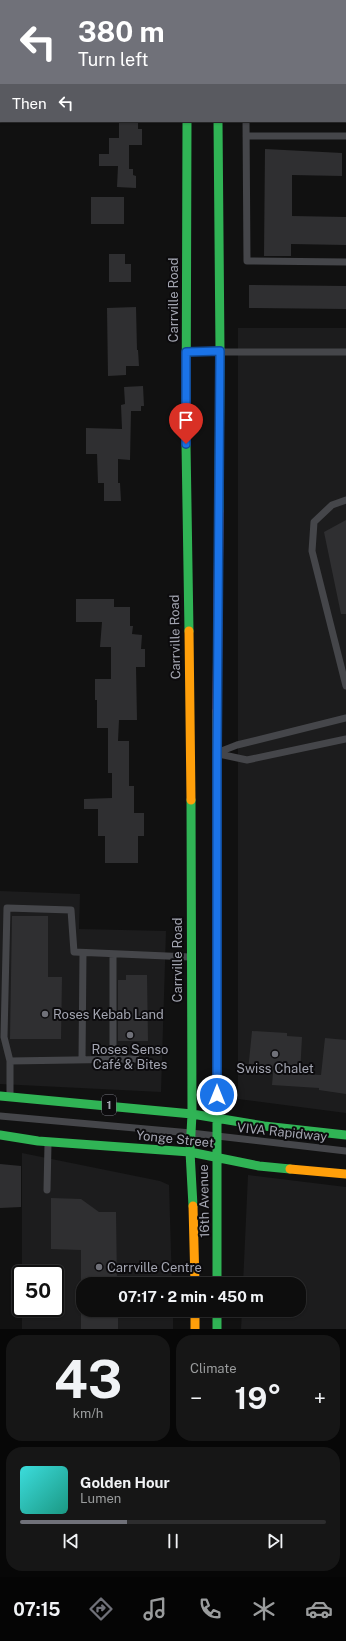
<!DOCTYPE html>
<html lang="en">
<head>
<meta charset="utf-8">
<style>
  :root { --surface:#0d0d0d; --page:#161616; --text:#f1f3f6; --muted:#9a9c9d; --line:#2d2d2e; --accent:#707179 }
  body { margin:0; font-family:"Public Sans",sans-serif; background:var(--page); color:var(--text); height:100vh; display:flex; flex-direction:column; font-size:15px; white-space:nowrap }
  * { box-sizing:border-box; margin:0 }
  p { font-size:13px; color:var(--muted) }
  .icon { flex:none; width:22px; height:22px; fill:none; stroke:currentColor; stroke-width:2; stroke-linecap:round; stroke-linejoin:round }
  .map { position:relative; height:1329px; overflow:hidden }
  .drawer { display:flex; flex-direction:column; gap:6px; padding:6px; background:#070707; flex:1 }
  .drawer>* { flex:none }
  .hud { position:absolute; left:0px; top:0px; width:346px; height:122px; box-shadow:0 1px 3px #0004,0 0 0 1px var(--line); background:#707179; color:#fff; overflow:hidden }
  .speed { position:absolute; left:12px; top:1265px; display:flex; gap:8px; font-size:20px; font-weight:700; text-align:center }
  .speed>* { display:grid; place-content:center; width:52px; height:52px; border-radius:50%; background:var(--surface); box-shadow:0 1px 3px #0004,0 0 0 1px var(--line); line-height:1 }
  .speed .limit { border:2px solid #111; border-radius:6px; background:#fff; color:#111 }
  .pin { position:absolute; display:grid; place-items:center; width:34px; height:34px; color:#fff; margin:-41px -17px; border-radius:50% 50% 50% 0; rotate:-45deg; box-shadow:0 0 4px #0007 }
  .pin .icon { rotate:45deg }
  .me { position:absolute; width:44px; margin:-22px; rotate:0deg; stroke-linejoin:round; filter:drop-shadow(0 0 3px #0008) }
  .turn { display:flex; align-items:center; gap:14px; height:84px; padding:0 12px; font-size:18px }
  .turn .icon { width:52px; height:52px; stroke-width:2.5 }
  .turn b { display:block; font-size:28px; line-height:34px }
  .then { display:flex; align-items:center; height:38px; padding:0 12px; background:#0003; gap:8px; font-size:15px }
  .big { font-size:30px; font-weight:700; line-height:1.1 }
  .drawer .widget { flex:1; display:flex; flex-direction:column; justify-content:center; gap:6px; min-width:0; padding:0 14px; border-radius:16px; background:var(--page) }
  .drawer .dial { align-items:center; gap:0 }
  .dial b { font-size:52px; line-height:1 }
  .song { display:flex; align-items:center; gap:12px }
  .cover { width:48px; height:48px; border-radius:6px; background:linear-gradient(135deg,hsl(180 70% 55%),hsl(170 70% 35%)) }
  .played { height:4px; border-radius:2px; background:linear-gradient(90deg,var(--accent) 35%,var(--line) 35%) }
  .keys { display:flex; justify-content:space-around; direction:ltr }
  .heat { display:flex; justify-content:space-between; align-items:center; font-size:22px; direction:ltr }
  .drawer .tiles { flex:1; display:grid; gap:6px; grid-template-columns:1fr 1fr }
  .widget:last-child { grid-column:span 2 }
  .trip { position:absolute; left:76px; top:1277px; width:230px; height:40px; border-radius:16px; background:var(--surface); box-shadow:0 1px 3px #0004,0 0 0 1px var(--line); font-weight:700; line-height:40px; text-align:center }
  .tabs { display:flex; height:64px; justify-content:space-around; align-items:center; background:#050505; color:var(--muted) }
  .tabs .icon { width:28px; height:28px }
  .tabs .selected { color:var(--accent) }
  .tabs b { font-size:18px; color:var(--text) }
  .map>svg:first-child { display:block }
  .built { fill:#1c1c1d }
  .building { fill:#2f2f31 }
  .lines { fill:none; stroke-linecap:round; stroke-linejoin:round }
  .lane { stroke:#45464a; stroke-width:7 }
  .fast { stroke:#30b455; stroke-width:9 }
  .slow { stroke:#ff9f0a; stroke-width:9 }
  .jam { stroke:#e5322d; stroke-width:9 }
  .route-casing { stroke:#114b97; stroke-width:10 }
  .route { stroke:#1a73e8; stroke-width:7 }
  .poi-dot { fill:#707179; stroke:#0c0b0d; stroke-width:1.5 }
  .labels { text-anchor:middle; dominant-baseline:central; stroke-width:4; stroke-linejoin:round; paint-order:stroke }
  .shield { fill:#0c0b0d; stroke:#767780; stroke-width:1 }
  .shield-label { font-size:12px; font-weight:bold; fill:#a3a5b1 }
  .street-label { font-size:13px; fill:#a3a5b1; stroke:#0c0b0d }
  .poi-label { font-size:13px; fill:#a3a5b1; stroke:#0c0b0d; text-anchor:start }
</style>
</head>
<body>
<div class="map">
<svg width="346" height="1329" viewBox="0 0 346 1329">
  <rect width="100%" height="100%" fill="#111"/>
  <path class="built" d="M238 328H346V1113L238 1099Z
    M0 891 80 894 79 929 166 931 161 1092 0 1084Z
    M22 1153 160 1181 169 1185 172 1284H83V1310H173V1329H22V1308H55V1274H22Z
    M248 1175 346 1187V1329H241L242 1310H299V1284H243Z"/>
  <path class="building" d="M119 121H138V129H142V145H129V169H133V175L136 176V188L117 187 118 166H99V154H109V138H119Z
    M265 149 342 153V176L292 175V216L346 217V245L291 244V256H264Z
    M91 197H124V224H91Z
    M109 254H125V264H131V282H109Z
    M249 285 346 286V309L249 308Z
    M136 307 137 350H138L139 366H126V375L108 376 107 308Z
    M143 386 144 406H141V411H131L130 460 118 459V483H120L121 501H104V483H98L97 454H86V428L122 429 121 405 125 404 124 387Z
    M346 520V614H341L324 532Z
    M76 599H114V607H130V626H133L132 634 142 635 141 649H145V667H136L137 720H119L118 741H129V786H134V813H144V836H138V863H105V836H98V809H84V799L112 798V773H108V728H97V700H95V679H111V647H100L102 622H76Z
    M12 916H48V977H62L61 1039H10Z
    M126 975H147L148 1041H118V980H126Z
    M252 1031 287 1033V1036L302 1037 300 1074 321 1075 325 1038 346 1040V1094L319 1090V1088L272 1085 273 1073 248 1071Z
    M0 1164 21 1166V1207L0 1208Z
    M51 1198 81 1199 99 1212H116L117 1284H81V1250L51 1249Z
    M81 1310H118V1329H81Z"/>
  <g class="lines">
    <path class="lane" d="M345 63H346
      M246 121 247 261 346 262
      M246 136H346
      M188 352H346
      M346 500 332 505 314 522 312 551 346 686
      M219 752 237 745 346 718
      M219 754 247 760 346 739
      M82 1060 83 953
      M113 1060V954
      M10 1061 136 1059
      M10 1095V1061L4 1037 7 908 71 910 74 952 190 957
      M0 1116 191 1133 346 1151
      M47 1190 48 1144"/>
    <path class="fast" d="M188 0V1
      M187 121 186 444 189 631
      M218 121 220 351 219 511
      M191 800 192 1114 190 1152 193 1206
      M217 885V1284
      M0 1096 192 1114 264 1126 346 1135
      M0 1135 38 1141 190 1152 259 1166 290 1169
      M217 1310V1329"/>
    <path class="slow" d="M218 0V1
      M189 631 191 800
      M217 885V711
      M290 1169 346 1174
      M193 1206 195 1284
      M195 1310V1329"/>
    <path class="jam" d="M217 711 219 511"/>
  </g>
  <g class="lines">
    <g class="route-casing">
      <path id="route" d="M186 444V352L220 351 217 753V1095"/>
    </g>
    <use href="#route" class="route"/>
  </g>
  <g class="poi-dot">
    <circle cx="45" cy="1014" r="4"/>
    <circle cx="130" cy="1035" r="4"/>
    <circle cx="275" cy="1054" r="4"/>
    <circle cx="99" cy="1267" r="4"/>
  </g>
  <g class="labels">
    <rect class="shield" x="102" y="1095" width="14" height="20" rx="3"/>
    <g class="shield-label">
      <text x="109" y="1105">1</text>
    </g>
    <g class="street-label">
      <text transform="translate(173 300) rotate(-90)">Carrville Road</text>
      <text transform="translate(175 637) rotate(-91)">Carrville Road</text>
      <text transform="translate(177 960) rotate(-90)">Carrville Road</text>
      <text transform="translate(282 1132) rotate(6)">VIVA Rapidway</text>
      <text transform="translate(175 1139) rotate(6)">Yonge Street</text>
      <text transform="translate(204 1201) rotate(-91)">16th Avenue</text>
    </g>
    <g class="poi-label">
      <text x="53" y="1014">Roses Kebab Land</text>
      <text x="130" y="1049" text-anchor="middle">Roses Senso<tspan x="130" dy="15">Café &amp; Bites</tspan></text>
      <text x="275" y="1068" text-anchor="middle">Swiss Chalet</text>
      <text x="107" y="1267">Carrville Centre</text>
    </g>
  </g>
</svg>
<div class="speed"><div class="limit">50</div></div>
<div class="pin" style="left:186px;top:444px;background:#d93025"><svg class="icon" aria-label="arrive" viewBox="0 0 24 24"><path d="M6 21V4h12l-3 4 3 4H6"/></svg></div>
<svg class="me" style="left:217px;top:1095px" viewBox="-20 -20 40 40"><circle r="17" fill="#1a73e8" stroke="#fff" stroke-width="3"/><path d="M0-11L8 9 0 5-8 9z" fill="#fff"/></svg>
<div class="trip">07:17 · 2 min · 450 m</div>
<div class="hud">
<div class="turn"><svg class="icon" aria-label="left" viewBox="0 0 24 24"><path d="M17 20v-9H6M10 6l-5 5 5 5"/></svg><div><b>380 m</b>Turn left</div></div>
<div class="then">Then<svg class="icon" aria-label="left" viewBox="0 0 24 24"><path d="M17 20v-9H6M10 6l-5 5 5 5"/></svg></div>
</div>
</div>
<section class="drawer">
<div class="tiles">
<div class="widget dial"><b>43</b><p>km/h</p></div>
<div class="widget"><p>Climate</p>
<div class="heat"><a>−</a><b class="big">19°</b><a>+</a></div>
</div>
<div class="widget">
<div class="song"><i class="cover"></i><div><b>Golden Hour</b><p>Lumen</p></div></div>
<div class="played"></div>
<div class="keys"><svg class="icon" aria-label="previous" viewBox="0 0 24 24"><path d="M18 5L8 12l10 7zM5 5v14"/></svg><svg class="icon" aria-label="pause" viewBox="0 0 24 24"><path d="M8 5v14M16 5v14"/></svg><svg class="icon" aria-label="next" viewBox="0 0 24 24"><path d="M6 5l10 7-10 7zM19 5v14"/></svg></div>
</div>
</div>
</section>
<nav class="tabs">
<b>07:15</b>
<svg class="icon selected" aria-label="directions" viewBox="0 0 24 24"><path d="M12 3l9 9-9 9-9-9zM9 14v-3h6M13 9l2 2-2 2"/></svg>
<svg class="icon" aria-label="music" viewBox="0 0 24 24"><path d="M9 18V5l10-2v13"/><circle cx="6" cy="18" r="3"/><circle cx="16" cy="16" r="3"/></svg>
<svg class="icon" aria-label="phone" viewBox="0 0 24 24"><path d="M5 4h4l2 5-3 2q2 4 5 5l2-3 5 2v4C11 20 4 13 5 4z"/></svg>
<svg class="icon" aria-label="climate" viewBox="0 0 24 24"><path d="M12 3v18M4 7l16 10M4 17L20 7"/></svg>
<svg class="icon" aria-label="car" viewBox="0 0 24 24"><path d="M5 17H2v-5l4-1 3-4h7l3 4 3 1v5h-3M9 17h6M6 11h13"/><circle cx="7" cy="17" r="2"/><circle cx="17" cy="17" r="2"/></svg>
</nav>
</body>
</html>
